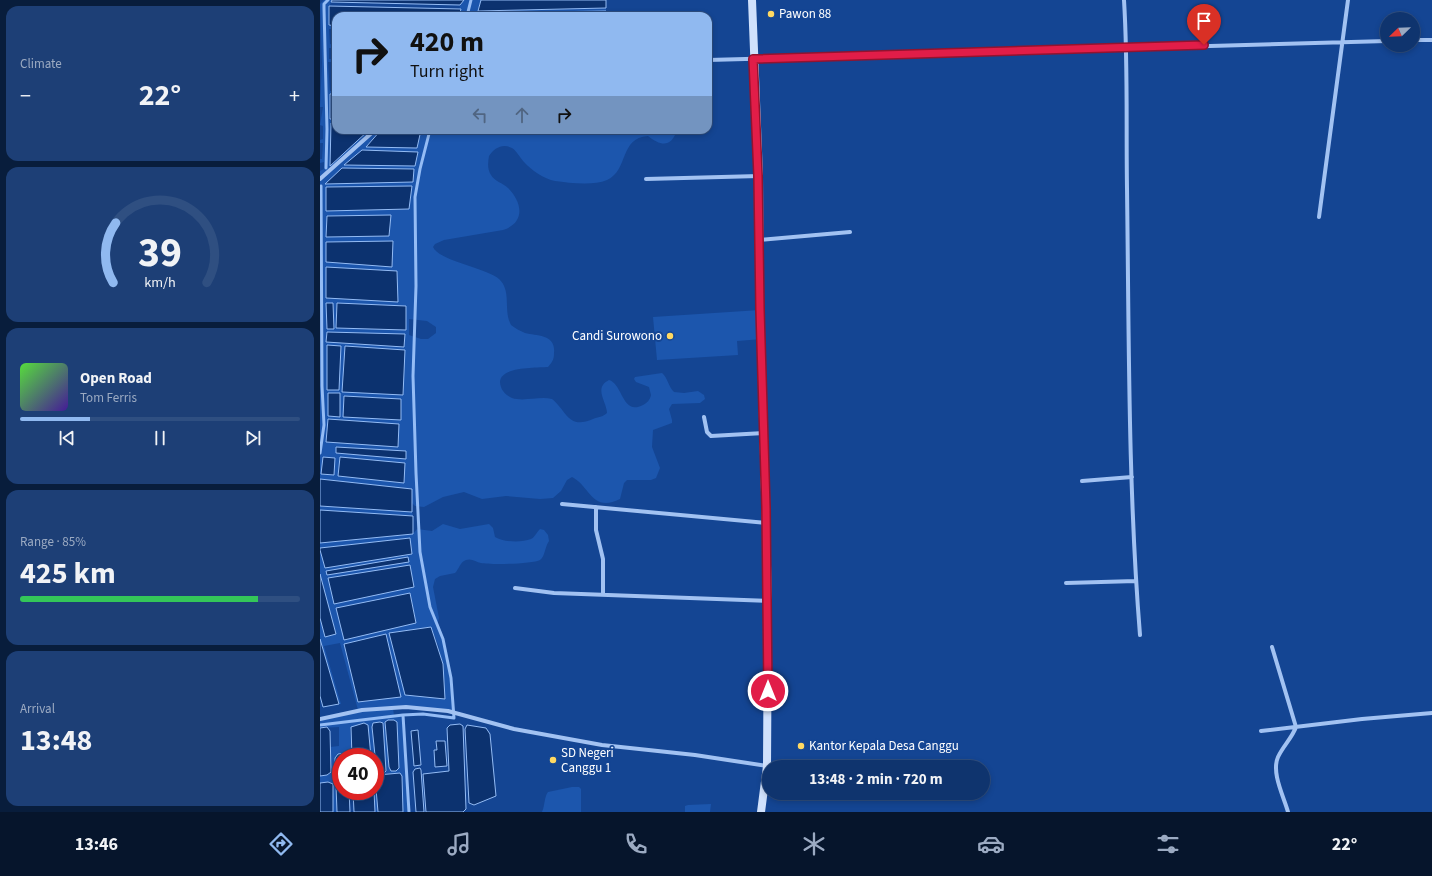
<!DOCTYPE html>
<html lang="en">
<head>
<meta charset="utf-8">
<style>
  :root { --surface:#0f346e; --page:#1d3f76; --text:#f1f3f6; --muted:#9baac2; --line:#2f4f81; --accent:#90b9f0 }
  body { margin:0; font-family:"Source Sans 3",sans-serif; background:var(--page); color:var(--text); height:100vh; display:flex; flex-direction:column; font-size:15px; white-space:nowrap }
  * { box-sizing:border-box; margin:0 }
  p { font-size:13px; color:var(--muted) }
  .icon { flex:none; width:22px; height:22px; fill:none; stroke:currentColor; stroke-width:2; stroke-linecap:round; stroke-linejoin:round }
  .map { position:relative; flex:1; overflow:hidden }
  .sheet { display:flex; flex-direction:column; gap:6px; padding:6px; background:#081d3c; width:320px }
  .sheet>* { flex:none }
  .top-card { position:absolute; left:12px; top:12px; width:380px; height:122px; border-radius:12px; box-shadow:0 2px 6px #0003,0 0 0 1px var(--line); background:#90b9f0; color:#111; overflow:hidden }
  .needle { width:26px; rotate:247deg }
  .fabs { position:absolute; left:1060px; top:12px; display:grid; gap:8px }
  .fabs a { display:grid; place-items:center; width:40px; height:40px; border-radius:50%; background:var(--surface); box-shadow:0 2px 6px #0003,0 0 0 1px var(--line); font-size:20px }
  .speed { position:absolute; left:12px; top:748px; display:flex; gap:8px; font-size:20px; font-weight:700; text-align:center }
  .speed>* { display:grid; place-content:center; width:52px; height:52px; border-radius:50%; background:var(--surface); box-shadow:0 2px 6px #0003,0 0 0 1px var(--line); line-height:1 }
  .speed .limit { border:6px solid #d22; background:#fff; color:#111 }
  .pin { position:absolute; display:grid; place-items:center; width:34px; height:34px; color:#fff; margin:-41px -17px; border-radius:50% 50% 50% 0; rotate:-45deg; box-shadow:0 0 4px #0007 }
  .pin .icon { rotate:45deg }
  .me { position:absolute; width:44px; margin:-22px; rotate:0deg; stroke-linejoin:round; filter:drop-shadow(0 0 3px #0008) }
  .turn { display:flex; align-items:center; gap:14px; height:84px; padding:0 12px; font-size:18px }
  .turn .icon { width:52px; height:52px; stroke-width:2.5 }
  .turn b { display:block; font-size:28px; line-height:34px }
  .lanes { display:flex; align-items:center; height:38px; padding:0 12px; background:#0003; justify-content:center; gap:20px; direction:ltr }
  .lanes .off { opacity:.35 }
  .big { font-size:30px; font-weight:700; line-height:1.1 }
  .sheet .card { flex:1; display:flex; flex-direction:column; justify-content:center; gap:6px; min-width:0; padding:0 14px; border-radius:12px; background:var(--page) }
  .sheet .dial { align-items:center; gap:0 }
  .dial svg { height:104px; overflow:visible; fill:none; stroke:var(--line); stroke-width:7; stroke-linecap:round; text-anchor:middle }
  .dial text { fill:var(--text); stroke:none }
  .song { display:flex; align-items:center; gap:12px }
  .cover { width:48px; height:48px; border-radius:6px; background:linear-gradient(135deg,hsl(110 70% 55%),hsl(260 70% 35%)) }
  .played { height:4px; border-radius:2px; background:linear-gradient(90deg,var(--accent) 25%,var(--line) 25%) }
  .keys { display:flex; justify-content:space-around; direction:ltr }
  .heat { display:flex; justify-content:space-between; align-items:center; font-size:22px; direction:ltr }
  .charge { height:6px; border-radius:3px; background:linear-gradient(90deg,#34c759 85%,var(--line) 0) }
  .trip { position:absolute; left:442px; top:760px; width:228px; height:40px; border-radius:20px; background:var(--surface); box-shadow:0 2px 6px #0003,0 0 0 1px var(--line); font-weight:700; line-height:40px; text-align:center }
  .menu { display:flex; height:64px; justify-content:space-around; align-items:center; background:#06152c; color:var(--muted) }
  .menu .icon { width:28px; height:28px }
  .menu .selected { color:var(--accent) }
  .menu b { font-size:18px; color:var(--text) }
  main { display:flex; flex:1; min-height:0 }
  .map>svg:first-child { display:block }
  .green { fill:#1c56ad; fill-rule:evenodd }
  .water { fill:#0c326f; stroke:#94bcf5 }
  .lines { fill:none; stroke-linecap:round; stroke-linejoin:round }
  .stream { stroke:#94bcf5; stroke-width:3 }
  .street { stroke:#a2c2f2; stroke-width:4 }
  .secondary { stroke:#d0e1fc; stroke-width:8 }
  .route-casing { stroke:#92132f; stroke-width:10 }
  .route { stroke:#e11d48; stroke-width:7 }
  .poi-dot { fill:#ffd962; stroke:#144593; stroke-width:1.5 }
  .labels { text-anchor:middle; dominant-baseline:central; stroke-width:4; stroke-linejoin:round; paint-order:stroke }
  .poi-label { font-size:13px; fill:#fff; stroke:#144593; text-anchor:start }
</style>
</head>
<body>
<main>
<section class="sheet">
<div class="card"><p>Climate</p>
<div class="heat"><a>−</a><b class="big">22°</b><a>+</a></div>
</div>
<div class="card dial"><svg viewBox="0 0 100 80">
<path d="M14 69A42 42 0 1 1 86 69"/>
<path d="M14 69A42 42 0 0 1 16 23" stroke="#90b9f0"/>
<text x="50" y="56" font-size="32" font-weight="700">39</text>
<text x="50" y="72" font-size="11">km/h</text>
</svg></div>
<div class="card">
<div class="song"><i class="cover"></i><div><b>Open Road</b><p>Tom Ferris</p></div></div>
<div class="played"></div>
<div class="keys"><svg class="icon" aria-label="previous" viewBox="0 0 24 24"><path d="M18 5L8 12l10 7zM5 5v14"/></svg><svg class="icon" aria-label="pause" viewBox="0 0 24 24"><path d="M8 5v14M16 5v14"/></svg><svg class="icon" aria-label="next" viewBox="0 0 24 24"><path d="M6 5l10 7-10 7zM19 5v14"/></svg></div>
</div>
<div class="card"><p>Range · 85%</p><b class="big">425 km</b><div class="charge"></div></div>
<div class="card"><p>Arrival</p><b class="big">13:48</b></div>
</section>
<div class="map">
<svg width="1112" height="812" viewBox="0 0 1112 812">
  <rect width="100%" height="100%" fill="#144593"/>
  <path class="green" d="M4 0H12L9 7V25L16 26V29H9L10 44 16 45V48H9V59H16V62H8L10 91H16V93L10 94 11 119H16V123H11L10 166 49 130H61L46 146 97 148 101 130H172L176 134 181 130H357C351 148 341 146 328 136 299 138 309 170 287 180 273 186 250 183 235 181 224 179 211 170 204 162 200 158 197 151 192 148 183 143 174 148 169 156 168 162 167 169 171 175 174 181 183 183 188 188 203 203 205 223 183 230L124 240 115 244 113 247C119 261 167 268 179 279 192 291 183 310 191 325 195 328 200 331 205 333 217 336 236 334 234 353 234 360 232 362 228 367 216 368 173 366 181 387 182 391 187 396 192 398 204 402 219 396 232 399 247 411 248 430 273 419 278 417 283 417 287 413 287 402 273 388 289 380 303 384 302 416 323 405 327 403 330 400 331 395L329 387 316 382 314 379 315 377 342 373C348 378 348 386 354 392L364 393 378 391 384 395 385 399 380 403 352 404 349 409 352 420V423L333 430 332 447 340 468 336 478 331 480H307L304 483 300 499C272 513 270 486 252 477L247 480 241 491 233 498 220 499 186 496 162 499 144 492 123 497 104 507 95 506 92 503V489L0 479V171L4 169V162L0 163V159H2L3 143H0V140L3 139V126L0 125 3 107H0L2 63 0 4ZM42 150 97 152 98 153 25 165ZM91 186 89 209 6 211V187ZM71 215 69 236 6 237 7 216ZM17 303 86 306V330L16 328ZM89 319 107 321 116 327V333L108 339H101L89 335ZM7 332 85 334 6 342ZM7 345 21 346 19 390 7 389ZM24 396 81 399 24 417ZM8 419 78 424V447ZM17 447 86 451V459L16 453ZM20 458 84 463V483L18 476Z
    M144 0H161L158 11 286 8V11L139 16 140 5Z
    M440 310 442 339 417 341 418 355 337 360 333 317Z
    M0 506 92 512 93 516 0 510Z
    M123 524 140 529 169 524 173 528 175 537C183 542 201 543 211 539 215 537 216 533 220 529L224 530 228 535 229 541C225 546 225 557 220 560 213 564 170 565 161 563 156 562 152 558 146 560 140 562 139 569 135 573L120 576 115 579 113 587 119 618 117 625 123 639 131 678 134 712 73 708 74 716 83 715 89 812H83L82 776H56L58 812H55L54 791H55V760L57 773 66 771 62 722 52 727 55 757H51L48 725 30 729 32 757H27V754H18L17 812H13V784L8 782 0 783V776L7 775 11 772 10 747 19 746V727L0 728V719L38 710 20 643 4 646 21 704H19L0 639V618L5 636 16 634 0 574V550L5 568 92 554 90 538 0 548V543L93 534 97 529 112 531ZM90 593 96 623 67 629ZM111 627 119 647 125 686ZM24 644 80 696 38 702Z
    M252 787H259L261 789V812H222C225 806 224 797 228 792Z
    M391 804 390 812H365V806L368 805Z"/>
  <path class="water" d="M12 0H144L140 5 11 2Z
    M161 0H286V8L158 11Z
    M9 6 141 9 139 16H16V26L9 25Z
    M286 11 287 16H156L159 13Z
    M16 93V119H10V94Z
    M11 123H16V130H49L10 166Z
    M61 130H101L97 148 46 147Z
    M42 150 98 152 95 166 24 165Z
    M22 168 94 169 93 182 5 184Z
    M92 186 89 209 6 211V187Z
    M71 215 69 236 6 237 7 216Z
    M73 241 72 267 6 262V242Z
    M6 267 77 271 78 302 6 298Z
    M6 303H13L14 329H7Z
    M17 303 86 306V330L16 328Z
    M7 332 85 334 84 347 6 342Z
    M7 345 21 346 19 390H7Z
    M25 346 85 350 83 395 22 392Z
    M8 393H20V417L8 416Z
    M24 396 81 399V420L23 417Z
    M8 419 79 424 78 447 6 442Z
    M16 447 86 451V459L16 453Z
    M3 457 15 458 14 475 1 474Z
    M20 457 85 463 84 483 18 476Z
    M0 479 92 489V512L0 506Z
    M0 510 93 516V534L0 543Z
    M90 538 92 554 5 568 0 550V548Z
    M88 557 89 562 7 575 6 571Z
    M90 565 94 587 14 604 8 578Z
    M0 574 16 634 5 637 0 618Z
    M90 593 96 623 24 640 16 608Z
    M111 627 123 664 125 699 85 695 69 633Z
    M66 634 81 697 38 702 24 644Z
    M0 639 19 704 3 707 0 696Z
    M68 720H74L77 722 79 768 76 771H71L69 767 65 722Z
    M60 722 63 723 66 771 64 773 57 774 52 727 53 723Z
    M44 723 48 725 51 757H32L31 727Z
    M140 724 143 726 146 809 143 812H106L103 774 129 771 127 728 130 725Z
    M147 725 166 728 170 734 176 796 154 805 149 803 145 729Z
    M7 727 10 731 11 772 7 775 0 776V728Z
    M98 730 101 765 94 766 91 731Z
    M116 741H125L127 766 115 767 114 750H117Z
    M25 753 27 757H21V791H29L30 812H17L15 758 18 754Z
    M100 768 101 770 104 812H96L93 772 95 769Z
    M80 773 82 776 83 812H58L55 777 58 775Z
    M8 782 13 784V812H0V783Z
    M33 791H54L55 812H34Z"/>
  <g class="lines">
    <path class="stream" d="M147 16 151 0
      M6 168 7 129 4 8V4L8 0
      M0 453 4 425 2 386 1 186
      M83 715 89 812
      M0 725 83 715 103 714 134 718 131 678 123 639 110 607 100 552 96 473 93 376 96 286 95 197 100 169 110 130"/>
    <path class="street" d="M804 0C808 63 806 125 807 188 809 337 808 487 820 635
      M1093 40H1112
      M388 60 1067 41
      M0 179 55 130
      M326 179 439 176
      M999 217 1028 0
      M439 240 530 232
      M384 417 387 432 391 436 444 433
      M762 481 812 477
      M242 504 446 523
      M276 507V530L283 559V595
      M746 583 816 581
      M195 588 234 593 448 601
      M952 647 976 727C972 738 963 746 958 757 951 773 964 797 968 812
      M0 719 42 710 86 707 128 711 194 729 282 745 375 755 447 766
      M941 731 1042 719 1112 713"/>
    <path class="secondary" d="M432 0 439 176 440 310 448 601 447 766 441 812"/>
  </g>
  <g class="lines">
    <g class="route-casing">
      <path id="route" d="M448 691 446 508 440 310 438 176 433 59 884 45"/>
    </g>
    <use href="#route" class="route"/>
  </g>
  <g class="poi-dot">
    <circle cx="451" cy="14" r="4"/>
    <circle cx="350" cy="336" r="4"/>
    <circle cx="481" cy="746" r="4"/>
    <circle cx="233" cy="760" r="4"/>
  </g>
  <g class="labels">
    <g class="poi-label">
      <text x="459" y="14">Pawon 88</text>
      <text x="342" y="336" text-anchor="end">Candi Surowono</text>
      <text x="489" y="746">Kantor Kepala Desa Canggu</text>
      <text x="241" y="753">SD Negeri<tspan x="241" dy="15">Canggu 1</tspan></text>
    </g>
  </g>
</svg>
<div class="fabs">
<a><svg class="needle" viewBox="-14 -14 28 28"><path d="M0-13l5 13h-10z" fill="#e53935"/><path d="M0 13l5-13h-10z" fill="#9baac2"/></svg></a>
</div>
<div class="speed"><div class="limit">40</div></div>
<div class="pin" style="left:884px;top:45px;background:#d93025"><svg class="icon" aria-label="arrive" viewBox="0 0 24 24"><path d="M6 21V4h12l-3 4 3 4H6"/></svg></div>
<svg class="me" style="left:448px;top:691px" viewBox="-20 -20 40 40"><circle r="17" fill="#e11d48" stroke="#fff" stroke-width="3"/><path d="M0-11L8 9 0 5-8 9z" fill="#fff"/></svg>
<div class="trip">13:48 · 2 min · 720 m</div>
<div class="top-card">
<div class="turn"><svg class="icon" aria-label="right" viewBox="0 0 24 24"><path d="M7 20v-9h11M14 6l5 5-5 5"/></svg><div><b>420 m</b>Turn right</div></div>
<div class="lanes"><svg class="icon off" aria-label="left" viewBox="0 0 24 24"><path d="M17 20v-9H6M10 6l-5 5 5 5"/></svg><svg class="icon off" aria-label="ahead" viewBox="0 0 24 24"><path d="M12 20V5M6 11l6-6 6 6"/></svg><svg class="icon" aria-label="right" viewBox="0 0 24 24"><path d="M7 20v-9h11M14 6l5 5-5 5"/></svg></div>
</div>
</div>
</main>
<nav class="menu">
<b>13:46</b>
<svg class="icon selected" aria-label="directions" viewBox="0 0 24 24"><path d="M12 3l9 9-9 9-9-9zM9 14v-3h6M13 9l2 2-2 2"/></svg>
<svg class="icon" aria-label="music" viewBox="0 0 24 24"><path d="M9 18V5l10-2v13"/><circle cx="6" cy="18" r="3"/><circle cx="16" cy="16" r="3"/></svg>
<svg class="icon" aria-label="phone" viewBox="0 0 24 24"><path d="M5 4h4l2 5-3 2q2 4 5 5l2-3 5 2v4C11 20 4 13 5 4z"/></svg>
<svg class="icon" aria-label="climate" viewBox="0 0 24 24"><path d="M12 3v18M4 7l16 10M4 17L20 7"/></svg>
<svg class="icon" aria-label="car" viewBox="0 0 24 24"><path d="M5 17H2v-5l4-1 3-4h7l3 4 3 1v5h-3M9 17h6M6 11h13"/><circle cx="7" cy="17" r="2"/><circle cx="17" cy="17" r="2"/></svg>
<svg class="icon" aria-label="filters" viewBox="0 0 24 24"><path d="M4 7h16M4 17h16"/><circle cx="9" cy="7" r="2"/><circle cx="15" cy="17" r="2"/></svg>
<b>22°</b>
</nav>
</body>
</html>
